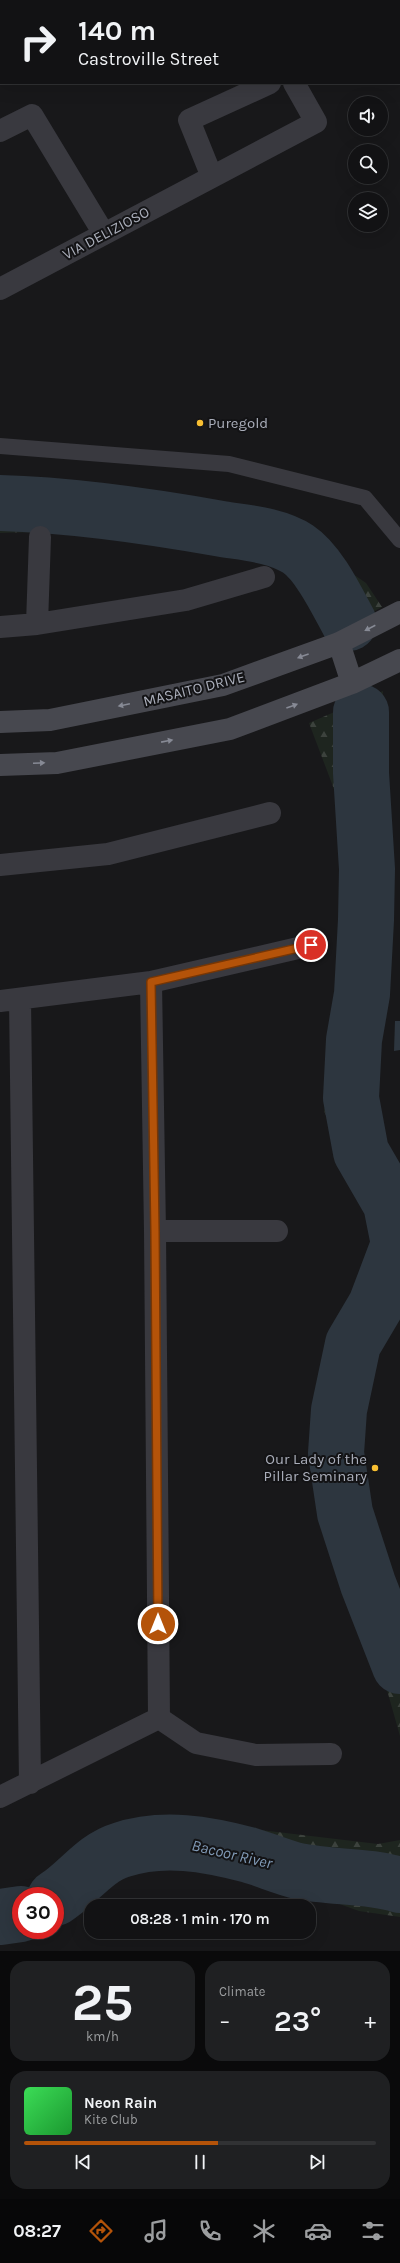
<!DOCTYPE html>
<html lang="en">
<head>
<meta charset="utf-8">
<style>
  :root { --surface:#121214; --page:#1f2022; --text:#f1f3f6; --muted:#9c9ea0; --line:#313234; --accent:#b45309 }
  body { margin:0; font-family:Karla,sans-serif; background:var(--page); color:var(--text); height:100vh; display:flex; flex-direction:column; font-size:15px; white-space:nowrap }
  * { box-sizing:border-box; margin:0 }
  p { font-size:13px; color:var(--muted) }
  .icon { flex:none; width:22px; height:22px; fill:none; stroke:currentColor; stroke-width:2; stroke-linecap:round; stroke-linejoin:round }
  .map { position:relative; height:1951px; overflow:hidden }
  .sheet { display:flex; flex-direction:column; gap:10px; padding:10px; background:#0a0a0b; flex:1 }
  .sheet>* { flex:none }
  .top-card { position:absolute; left:0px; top:0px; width:400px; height:84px; box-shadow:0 4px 16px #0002,0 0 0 1px var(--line); background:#121214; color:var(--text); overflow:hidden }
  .tools { position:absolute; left:348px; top:96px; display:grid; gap:8px }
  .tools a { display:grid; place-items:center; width:40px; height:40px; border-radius:50%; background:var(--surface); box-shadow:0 4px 16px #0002,0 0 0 1px var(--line); font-size:20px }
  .speed { position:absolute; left:12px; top:1887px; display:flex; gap:8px; font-size:20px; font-weight:700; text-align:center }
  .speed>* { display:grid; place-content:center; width:52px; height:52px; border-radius:50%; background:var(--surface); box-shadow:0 4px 16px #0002,0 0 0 1px var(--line); line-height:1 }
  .speed .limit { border:6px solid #d22; background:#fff; color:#111 }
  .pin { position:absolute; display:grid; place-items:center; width:34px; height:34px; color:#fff; margin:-17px; border:2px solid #fff; border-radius:50%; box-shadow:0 1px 4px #0007 }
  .me { position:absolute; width:44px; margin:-22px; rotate:0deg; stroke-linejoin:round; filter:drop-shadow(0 0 3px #0008) }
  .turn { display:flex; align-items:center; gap:14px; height:84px; padding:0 12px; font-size:18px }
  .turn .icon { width:52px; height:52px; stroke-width:2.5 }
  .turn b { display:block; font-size:28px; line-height:34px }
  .big { font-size:30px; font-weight:600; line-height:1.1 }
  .sheet .card { flex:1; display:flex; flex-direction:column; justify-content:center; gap:6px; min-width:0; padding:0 14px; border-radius:16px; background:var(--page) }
  .sheet .dial { align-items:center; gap:0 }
  .dial b { font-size:52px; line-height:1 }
  .song { display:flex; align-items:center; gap:12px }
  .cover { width:48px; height:48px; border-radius:6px; background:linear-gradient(135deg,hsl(130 70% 55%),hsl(130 70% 35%)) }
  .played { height:4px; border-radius:2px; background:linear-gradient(90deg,var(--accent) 55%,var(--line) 55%) }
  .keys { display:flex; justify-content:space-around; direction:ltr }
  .heat { display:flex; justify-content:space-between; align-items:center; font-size:22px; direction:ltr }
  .sheet .tiles { flex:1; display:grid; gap:10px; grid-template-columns:1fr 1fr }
  .card:last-child { grid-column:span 2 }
  .trip { position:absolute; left:84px; top:1899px; width:232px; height:40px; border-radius:16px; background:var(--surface); box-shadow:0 4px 16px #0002,0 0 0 1px var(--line); font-weight:600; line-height:40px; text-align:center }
  .dock { display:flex; height:64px; justify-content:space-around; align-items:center; background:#070708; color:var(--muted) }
  .dock .icon { width:28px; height:28px }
  .dock .active { color:var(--accent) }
  .dock b { font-size:18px; color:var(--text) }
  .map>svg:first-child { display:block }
  .forest { fill:url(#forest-firs) }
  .water { fill:#2d363f }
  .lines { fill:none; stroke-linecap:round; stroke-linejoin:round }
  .river { stroke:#2d363f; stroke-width:56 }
  .lane { stroke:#39393f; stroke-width:16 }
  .street { stroke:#39393f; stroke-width:22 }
  .secondary { stroke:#47484f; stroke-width:22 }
  .oneway { fill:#878a95 }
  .route-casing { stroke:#753606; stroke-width:10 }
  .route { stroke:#b45309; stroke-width:7 }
  .poi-dot { fill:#f8bf32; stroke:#131315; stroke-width:1.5 }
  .labels { text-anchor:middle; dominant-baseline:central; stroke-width:4; stroke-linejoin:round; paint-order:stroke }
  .street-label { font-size:15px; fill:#aaaeba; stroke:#131315 }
  .poi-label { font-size:15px; fill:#aaaeba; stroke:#131315; text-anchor:start }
  .water-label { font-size:16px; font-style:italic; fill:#809ab6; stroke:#131315 }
</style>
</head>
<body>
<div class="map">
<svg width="400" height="1951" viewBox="0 0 400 1951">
  <defs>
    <pattern id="forest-firs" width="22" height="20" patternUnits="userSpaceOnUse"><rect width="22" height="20" fill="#1e251f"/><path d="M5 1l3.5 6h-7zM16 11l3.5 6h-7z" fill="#3c423d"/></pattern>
  </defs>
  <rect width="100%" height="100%" fill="#18181a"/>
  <path class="forest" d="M0 477 181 500 276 521 366 583 382 607 333 633 292 576 270 555C181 545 90 529 0 533Z
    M383 691 373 1120 400 1196V1294L389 1324 353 1367 346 1425 355 1511 400 1619V1736L385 1683 351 1588 326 1490 320 1407 344 1325 386 1234 358 1182 324 1111 352 950V872L348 826 309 723Z
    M164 1825H218L378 1844 400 1840V1917L359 1911 253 1873 188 1860 115 1870 91 1904 55 1919V1896H21V1930H27L17 1934 0 1935V1896L18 1893 44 1882 118 1833Z"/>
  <path class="water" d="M395 1021H400V1050L394 1051Z"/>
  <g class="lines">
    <path class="river" d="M0 503C74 505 149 516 222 529 247 533 276 535 298 549 319 563 337 601 349 623
      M361 712V773L367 869 366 920 362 994 354 1040 351 1098 361 1152 391 1204 399 1244 376 1305 353 1344 339 1410 336 1453 345 1513 368 1584 400 1666
      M55 1898C78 1884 94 1858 121 1850 163 1836 207 1844 249 1855 266 1860 282 1867 298 1871 332 1878 368 1875 400 1885
      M0 1917 21 1914"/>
    <path class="lane" d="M0 446 229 464 365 498 400 540"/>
    <path class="street" d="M0 131 32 115 104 234
      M212 177 189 120 270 83
      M0 289 316 122 294 83
      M37 624 40 537
      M0 627 37 624 186 600 264 577
      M0 865 108 854 270 813
      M151 982 155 1231 159 1718
      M20 999 30 1783
      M0 1001 151 982 311 945
      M155 1231H277
      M0 1797 159 1718 196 1743 256 1755 331 1754"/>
    <path class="secondary" d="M374 0 375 1
      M399 32 400 34
      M339 643 352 683
      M0 722 50 720 223 685 339 643 400 612
      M0 765 57 763 230 729 352 683 400 660"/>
  </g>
  <defs><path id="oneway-solid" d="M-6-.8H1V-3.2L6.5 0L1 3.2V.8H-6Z"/></defs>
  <g class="oneway">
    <use href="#oneway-solid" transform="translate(370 628) rotate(153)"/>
    <use href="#oneway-solid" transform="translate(303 656) rotate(160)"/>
    <use href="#oneway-solid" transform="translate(124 705) rotate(168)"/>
    <use href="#oneway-solid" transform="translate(292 706) rotate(-20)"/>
    <use href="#oneway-solid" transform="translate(167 741) rotate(-11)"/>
    <use href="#oneway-solid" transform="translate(39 763) rotate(-3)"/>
  </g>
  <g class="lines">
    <g class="route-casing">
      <path id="route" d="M158 1624 155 1231 151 982 311 945"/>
    </g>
    <use href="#route" class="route"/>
  </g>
  <g class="poi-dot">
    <circle cx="200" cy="423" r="4"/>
    <circle cx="375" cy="1468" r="4"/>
  </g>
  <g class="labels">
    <g class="street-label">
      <text transform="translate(106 233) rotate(-28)">VIA DELIZIOSO</text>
      <text transform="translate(194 689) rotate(-14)">MASAITO DRIVE</text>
    </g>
    <g class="poi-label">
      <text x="208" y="423">Puregold</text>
      <text x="367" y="1459" text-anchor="end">Our Lady of the<tspan x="367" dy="17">Pillar Seminary</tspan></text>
    </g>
    <g class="water-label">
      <text transform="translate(232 1854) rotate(13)">Bacoor River</text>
    </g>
  </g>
</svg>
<div class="tools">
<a><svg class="icon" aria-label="sound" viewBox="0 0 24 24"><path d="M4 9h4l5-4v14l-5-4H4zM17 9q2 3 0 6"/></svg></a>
<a><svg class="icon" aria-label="search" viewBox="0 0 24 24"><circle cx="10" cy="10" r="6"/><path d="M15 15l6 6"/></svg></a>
<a><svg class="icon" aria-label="layers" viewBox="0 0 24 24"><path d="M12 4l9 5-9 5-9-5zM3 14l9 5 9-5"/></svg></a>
</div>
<div class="speed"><div class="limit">30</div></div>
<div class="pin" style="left:311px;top:945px;background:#d93025"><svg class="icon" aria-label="arrive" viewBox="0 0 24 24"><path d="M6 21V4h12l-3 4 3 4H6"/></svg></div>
<svg class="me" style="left:158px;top:1624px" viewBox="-20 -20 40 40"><circle r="17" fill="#b45309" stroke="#fff" stroke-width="3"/><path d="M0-11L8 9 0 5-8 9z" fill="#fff"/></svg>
<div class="trip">08:28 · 1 min · 170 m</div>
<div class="top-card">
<div class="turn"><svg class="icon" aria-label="right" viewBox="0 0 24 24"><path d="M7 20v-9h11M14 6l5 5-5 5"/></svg><div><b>140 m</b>Castroville Street</div></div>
</div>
</div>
<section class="sheet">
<div class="tiles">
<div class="card dial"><b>25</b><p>km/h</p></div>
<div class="card"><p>Climate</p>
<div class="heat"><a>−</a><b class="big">23°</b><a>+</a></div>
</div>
<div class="card">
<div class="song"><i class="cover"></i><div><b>Neon Rain</b><p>Kite Club</p></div></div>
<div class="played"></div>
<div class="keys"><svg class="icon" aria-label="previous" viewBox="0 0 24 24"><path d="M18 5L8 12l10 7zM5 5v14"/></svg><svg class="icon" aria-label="pause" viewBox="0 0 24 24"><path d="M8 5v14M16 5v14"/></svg><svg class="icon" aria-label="next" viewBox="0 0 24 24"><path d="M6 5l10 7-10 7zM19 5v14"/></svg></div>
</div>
</div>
</section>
<nav class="dock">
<b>08:27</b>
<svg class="icon active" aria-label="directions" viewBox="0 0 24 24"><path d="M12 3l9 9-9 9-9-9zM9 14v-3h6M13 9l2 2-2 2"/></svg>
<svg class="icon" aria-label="music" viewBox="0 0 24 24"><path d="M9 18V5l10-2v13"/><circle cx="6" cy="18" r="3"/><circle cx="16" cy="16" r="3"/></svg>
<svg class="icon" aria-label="phone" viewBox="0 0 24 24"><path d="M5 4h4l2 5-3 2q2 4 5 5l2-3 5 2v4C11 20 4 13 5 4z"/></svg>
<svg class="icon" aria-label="climate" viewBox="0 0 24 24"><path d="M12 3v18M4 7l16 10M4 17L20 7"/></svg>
<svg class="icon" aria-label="car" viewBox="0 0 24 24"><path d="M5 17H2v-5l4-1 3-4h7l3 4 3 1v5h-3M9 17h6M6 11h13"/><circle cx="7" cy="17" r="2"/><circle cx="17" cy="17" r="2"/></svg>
<svg class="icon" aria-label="filters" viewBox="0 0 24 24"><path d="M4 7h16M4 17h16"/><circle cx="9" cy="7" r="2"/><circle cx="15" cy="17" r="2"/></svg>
</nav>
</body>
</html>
